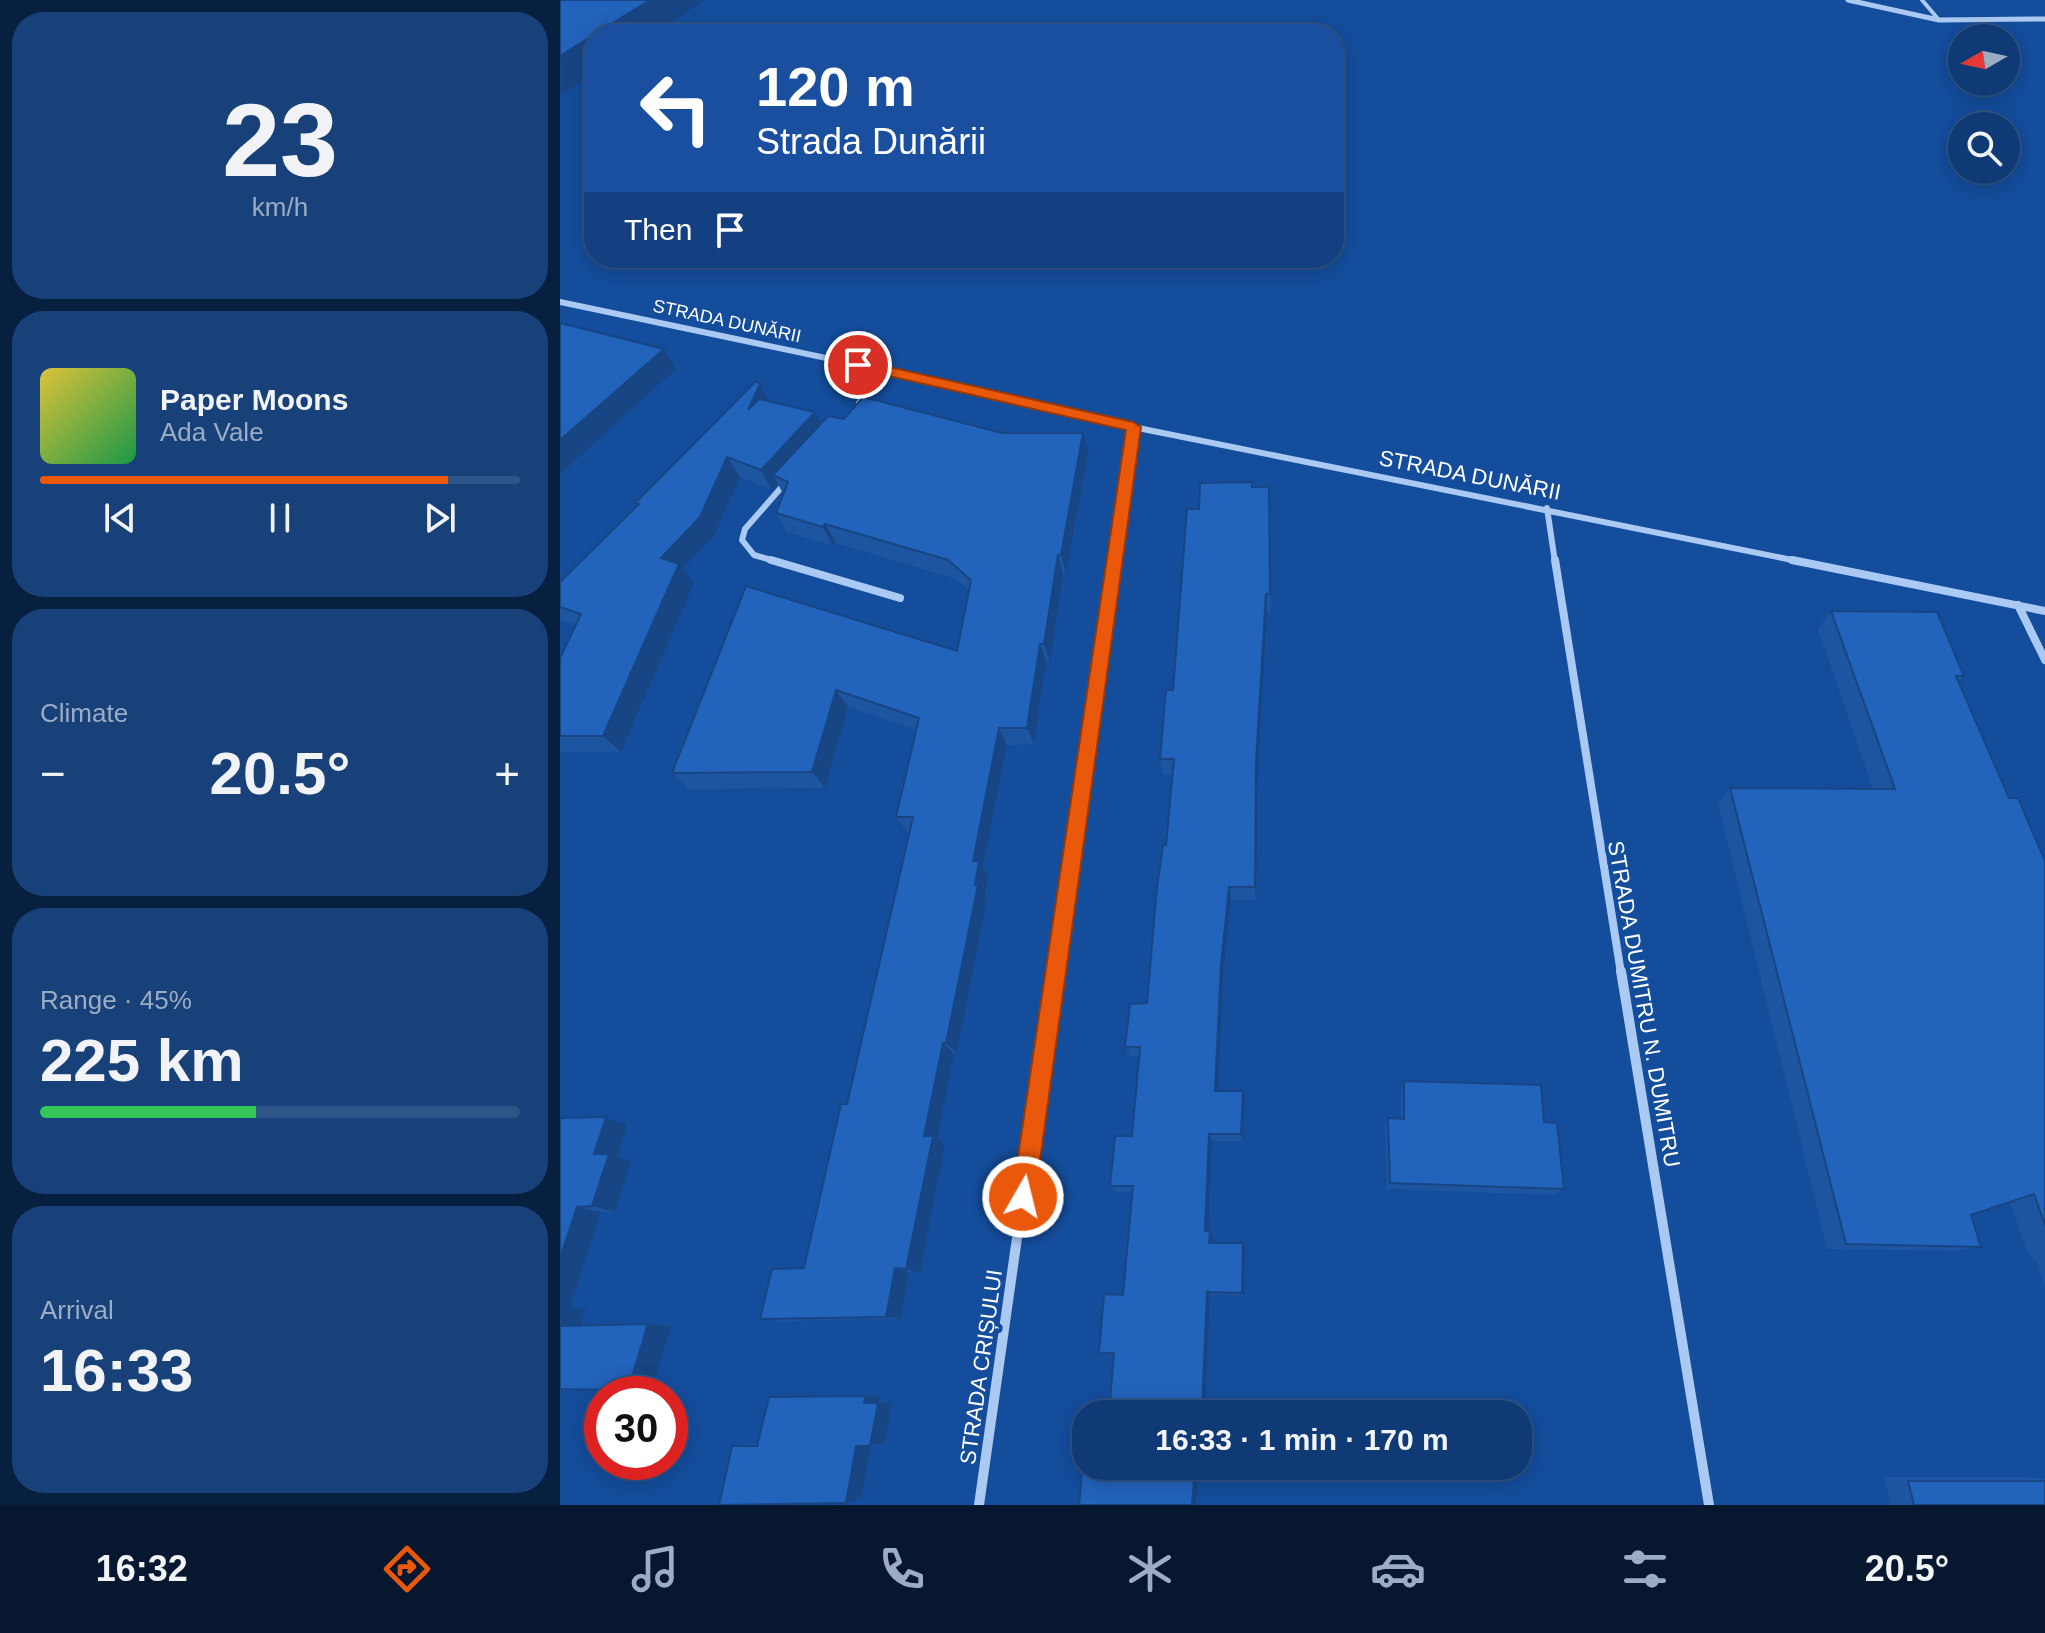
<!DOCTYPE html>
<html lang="en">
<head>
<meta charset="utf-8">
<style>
  :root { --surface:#0f3a75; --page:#18417a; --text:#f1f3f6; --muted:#9badc5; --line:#2f5487; --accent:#ea580c }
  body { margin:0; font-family:Arial,sans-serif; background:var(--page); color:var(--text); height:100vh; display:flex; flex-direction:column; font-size:30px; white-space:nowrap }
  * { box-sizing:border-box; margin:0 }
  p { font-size:26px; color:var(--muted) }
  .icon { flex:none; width:44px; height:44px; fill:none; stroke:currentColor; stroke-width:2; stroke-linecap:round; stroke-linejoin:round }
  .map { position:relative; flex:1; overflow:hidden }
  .sheet { display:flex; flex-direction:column; gap:12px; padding:12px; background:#082040; width:560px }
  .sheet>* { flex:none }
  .hud { position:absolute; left:24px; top:24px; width:760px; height:244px; border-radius:32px; box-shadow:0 4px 20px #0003,0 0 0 2px var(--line); background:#1a4fa0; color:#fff; overflow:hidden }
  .needle { width:52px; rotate:261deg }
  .controls { position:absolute; left:1388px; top:24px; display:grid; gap:16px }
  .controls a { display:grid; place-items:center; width:72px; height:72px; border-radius:50%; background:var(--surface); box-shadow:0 4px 20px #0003,0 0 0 2px var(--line); font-size:40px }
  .speed { position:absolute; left:24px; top:1376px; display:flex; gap:16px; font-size:40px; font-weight:700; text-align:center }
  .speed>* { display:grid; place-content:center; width:104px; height:104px; border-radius:50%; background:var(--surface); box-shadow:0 4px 20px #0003,0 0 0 2px var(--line); line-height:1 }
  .speed .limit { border:12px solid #d22; background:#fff; color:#111 }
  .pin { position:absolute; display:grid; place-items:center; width:68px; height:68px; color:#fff; margin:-34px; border:4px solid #fff; border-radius:50%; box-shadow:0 2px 8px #0007 }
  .me { position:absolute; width:88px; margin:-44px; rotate:8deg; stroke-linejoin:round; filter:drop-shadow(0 0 6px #0008) }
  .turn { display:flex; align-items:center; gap:28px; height:168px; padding:0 40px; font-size:36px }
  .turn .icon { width:104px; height:104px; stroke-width:2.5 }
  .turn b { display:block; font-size:56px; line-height:68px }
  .then { display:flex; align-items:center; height:76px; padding:0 40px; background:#0003; gap:16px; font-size:30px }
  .big { font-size:60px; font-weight:700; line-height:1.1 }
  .sheet .widget { flex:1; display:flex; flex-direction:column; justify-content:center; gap:12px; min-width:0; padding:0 28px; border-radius:32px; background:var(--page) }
  .sheet .dial { align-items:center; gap:0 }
  .dial b { font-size:104px; line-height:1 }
  .song { display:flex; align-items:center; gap:24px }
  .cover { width:96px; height:96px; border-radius:12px; background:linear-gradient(135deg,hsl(50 70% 55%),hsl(140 70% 35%)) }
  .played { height:8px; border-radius:4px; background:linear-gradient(90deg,var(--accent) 85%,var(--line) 85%) }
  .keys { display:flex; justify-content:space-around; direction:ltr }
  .heat { display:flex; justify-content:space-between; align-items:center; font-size:44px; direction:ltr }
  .charge { height:12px; border-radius:6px; background:linear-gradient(90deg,#34c759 45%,var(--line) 0) }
  .trip { position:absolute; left:512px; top:1400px; width:460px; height:80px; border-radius:32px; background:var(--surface); box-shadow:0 4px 20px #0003,0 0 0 2px var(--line); font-weight:700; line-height:80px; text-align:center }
  .tabs { display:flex; height:128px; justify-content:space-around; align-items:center; background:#06172f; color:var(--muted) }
  .tabs .icon { width:56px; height:56px }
  .tabs .on { color:var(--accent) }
  .tabs b { font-size:36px; color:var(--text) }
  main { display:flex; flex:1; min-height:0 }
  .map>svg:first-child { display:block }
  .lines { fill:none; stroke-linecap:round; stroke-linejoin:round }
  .lane { stroke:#aacaf3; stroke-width:4 }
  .street-far3 { stroke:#aacaf3; stroke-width:5 }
  .street-far2 { stroke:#aacaf3; stroke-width:6 }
  .street-far1 { stroke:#aacaf3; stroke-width:8 }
  .street { stroke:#aacaf3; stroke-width:10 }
  .wall { fill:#1d55a1 }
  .shaded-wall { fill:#184583 }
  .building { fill:#2263bb; stroke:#184583; stroke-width:2 }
  .route { fill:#ea580c; stroke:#983908; stroke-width:2 }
  .labels { text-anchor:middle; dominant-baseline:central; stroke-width:8; stroke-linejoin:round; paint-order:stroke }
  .far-street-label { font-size:18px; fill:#fff; stroke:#144d9c }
  .street-label { font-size:22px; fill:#fff; stroke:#144d9c }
</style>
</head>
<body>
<main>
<section class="sheet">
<div class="widget dial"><b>23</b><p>km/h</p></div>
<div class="widget">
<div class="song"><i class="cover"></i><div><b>Paper Moons</b><p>Ada Vale</p></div></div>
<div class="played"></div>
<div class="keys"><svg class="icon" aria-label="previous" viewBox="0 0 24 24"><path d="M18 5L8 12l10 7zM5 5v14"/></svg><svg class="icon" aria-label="pause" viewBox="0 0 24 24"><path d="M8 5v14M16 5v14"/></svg><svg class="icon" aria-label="next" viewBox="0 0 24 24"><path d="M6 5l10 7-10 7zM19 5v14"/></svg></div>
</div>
<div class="widget"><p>Climate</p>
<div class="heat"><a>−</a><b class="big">20.5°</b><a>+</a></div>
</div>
<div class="widget"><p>Range · 45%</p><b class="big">225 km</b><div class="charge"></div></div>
<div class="widget"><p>Arrival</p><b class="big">16:33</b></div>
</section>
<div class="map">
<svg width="1485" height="1505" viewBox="0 0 1485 1505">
  <rect width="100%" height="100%" fill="#144d9c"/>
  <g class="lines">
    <path class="lane" d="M1362 0 1379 20"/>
    <path class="street-far3" d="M1288 0 1379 20 1485 19"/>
    <path class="street-far2" d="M0 302 328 371 573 427 1242 562
      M299 403 328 371
      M987 508 995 562
      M218 562 194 555 182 540 185 529 227 481
      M554 562 573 427"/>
    <path class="street-far1" d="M211 560 340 598
      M995 560 1061 973
      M1232 560 1485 611
      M1458 605 1485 660
      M495 973 554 560"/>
    <path class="street" d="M1061 971 1149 1505
      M419 1505 495 971"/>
  </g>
  <path class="wall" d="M200 384 210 402 255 412 261 424 284 419 442 433 528 452 506 574H503L490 662H486L474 744 447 745 423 867 428 875 425 896 427 899 397 1053H394L377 1139 385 1144 360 1273 349 1272 341 1319 219 1321 200 1319 244 1268 287 1104 349 832H347L336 817 356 730 288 707 265 788 129 789 112 773 186 586 397 651 409 590 396 579 276 543 273 546 227 532 216 513 223 494 218 484 212 490 180 477 154 536 123 569 134 583 61 752H0V658L16 625 0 620V582L77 506 75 503Z
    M692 487H709L711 612H707L698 776 696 900H671L663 977 658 1091 685 1099 683 1141H652L648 1231H650L653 1236V1243H683L685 1247 684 1295H650L645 1410H677V1414H549L563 1295 572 1192H556L550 1186 572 1136 579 1056H570L565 1047 587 1003 606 845 612 774H603L600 759 613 690 639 509Z
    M1271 611 1404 676 1398 682 1449 798 1485 861V1287L1477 1262 1467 1252 1450 1202 1411 1215 1421 1247 1398 1251 1267 1249 1158 804 1170 788 1313 789 1258 629Z
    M844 1081 984 1122 1004 1189 995 1195 827 1189 825 1126 828 1118 841 1119V1090Z
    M46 1117 67 1125 58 1156 71 1161 55 1212H41L10 1308 26 1309 21 1325 88 1324 111 1326 92 1389H0V1118Z
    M321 1395 319 1402H332L325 1443 311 1445 302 1498 286 1503 172 1446 198 1443 209 1397Z
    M544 1466H674L671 1470 638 1469 636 1505H519L522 1471 530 1467 544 1468Z
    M1324 1477H1468L1485 1479V1505H1331Z"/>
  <path class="shaded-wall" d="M90 0H145L93 34H36Z
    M34 35V73L0 95V56Z
    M104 349 116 369 0 474V440Z
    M200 384 211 403 188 410Z
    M255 412 265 432 213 475 218 484 212 490 201 470Z
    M523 433 528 452 506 574 501 555Z
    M167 457 180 477 154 536 123 569 134 583 61 752 43 736 101 558Z
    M265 524 276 543 273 546 263 527Z
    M498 555 503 574 490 662 484 644Z
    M706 594 707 612 698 776 696 900 695 887 696 761Z
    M480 644 486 662 474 744 467 728Z
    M276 690 288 707 265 788 252 772Z
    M439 728 447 745 423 867 428 875 425 896 427 899 397 1053 386 1043 415 885 413 861Z
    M669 887 671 900 663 977 658 1099 655 1091 661 965Z
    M383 1043 394 1053 377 1139 385 1144 360 1273 346 1269 364 1136Z
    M683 1091 685 1099 683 1141 681 1134Z
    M46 1117 67 1125 58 1156 71 1161 55 1212 32 1206 34 1154Z
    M649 1134 652 1141 648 1236 645 1231Z
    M17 1207 41 1212 10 1308 26 1309 20 1327 0 1326V1258Z
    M650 1231 653 1236 652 1247 649 1243Z
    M683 1243 685 1247 684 1295 682 1293Z
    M335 1268 349 1272 341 1319 326 1317Z
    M647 1292 650 1295 645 1410 642 1412Z
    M88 1324 111 1326 92 1389 68 1390Z
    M321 1395 319 1402 304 1403 306 1396Z
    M332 1402 325 1443 311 1445 302 1498 286 1503 296 1446 318 1403Z
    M638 1466 636 1505H632L635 1469Z"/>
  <path class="building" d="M0 0H90L0 56Z
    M0 323 104 349 0 440Z
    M196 381 200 384 188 410 199 399 255 412 201 470 167 457 140 517 101 558 119 564 43 736H0V658L21 614 0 607V582L79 504 75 503Z
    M303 397 442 433H523L501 555H498L484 644H480L467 728H439L413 861H419L415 885H418L386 1043H383L364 1136H373L346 1269 335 1268 326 1317 200 1319 212 1269 244 1268 281 1104H287L353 817H336L359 718 276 690 252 772 112 773 186 586 397 651 411 580 388 560 265 524 263 527 216 513 228 482 213 475 268 416 284 419Z
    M692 482V487H709L710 594H706L696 761 695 887H669L661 965 655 1091H683L681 1134H649L645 1231H650L649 1243H683L682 1293 647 1292 642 1412H674V1414H549L554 1353H539L544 1294 563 1295 573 1186H550L555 1136H572L580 1047H565L570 1004 587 1003 597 887 603 845H606L614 759H600L606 690H613L627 509H639L640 483Z
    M1271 611 1377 612 1404 676H1396L1449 798H1458L1485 861V1225L1474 1194 1411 1215 1421 1247 1286 1244 1170 788 1335 789Z
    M844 1081 981 1085 984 1122 997 1123 1004 1189 830 1183 828 1118 844 1119Z
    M46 1117 34 1154H49L32 1206 17 1207 0 1258V1118Z
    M88 1324 68 1390 0 1389V1326Z
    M306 1396 304 1403H318L310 1446H296L286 1503 159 1505 172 1446H197L209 1397Z
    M544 1466H672L671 1470 635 1469 632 1505H519L522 1471H544Z
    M1348 1481H1485V1505H1354Z"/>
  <path class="route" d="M298 360 573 422 581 427 475 1197 471 1205 463 1209 455 1205 452 1197 566 430 294 368V362Z"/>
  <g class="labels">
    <g class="far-street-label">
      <text transform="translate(167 321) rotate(12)">STRADA DUNĂRII</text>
    </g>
    <g class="street-label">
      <text transform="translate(910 475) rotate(11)">STRADA DUNĂRII</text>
      <text transform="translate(1084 1004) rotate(80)">STRADA DUMITRU N. DUMITRU</text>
      <text transform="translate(421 1367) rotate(-82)">STRADA CRIȘULUI</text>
    </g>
  </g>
</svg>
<div class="controls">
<a><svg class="needle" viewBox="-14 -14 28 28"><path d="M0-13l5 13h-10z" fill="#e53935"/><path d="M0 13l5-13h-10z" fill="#9badc5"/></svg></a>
<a><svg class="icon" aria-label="search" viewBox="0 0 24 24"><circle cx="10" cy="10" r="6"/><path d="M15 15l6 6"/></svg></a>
</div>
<div class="speed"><div class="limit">30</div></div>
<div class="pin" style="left:298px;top:365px;background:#d93025"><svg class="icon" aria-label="arrive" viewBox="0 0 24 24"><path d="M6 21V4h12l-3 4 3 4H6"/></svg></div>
<svg class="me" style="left:463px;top:1197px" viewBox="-20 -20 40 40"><circle r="17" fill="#ea580c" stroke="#fff" stroke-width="3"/><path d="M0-11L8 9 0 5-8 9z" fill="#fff"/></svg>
<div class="trip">16:33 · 1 min · 170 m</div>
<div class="hud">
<div class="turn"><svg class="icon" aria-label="left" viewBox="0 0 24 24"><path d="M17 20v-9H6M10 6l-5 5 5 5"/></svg><div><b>120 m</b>Strada Dunării</div></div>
<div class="then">Then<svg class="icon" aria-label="arrive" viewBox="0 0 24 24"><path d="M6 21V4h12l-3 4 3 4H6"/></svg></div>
</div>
</div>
</main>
<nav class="tabs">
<b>16:32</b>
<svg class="icon on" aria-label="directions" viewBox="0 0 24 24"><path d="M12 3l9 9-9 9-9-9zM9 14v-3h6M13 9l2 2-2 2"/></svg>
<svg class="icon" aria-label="music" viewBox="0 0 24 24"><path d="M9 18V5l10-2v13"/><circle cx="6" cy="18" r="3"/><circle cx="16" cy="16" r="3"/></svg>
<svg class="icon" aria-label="phone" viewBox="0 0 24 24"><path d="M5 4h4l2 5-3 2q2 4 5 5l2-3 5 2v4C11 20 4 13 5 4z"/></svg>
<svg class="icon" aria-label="climate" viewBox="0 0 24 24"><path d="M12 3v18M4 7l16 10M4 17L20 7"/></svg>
<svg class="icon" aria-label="car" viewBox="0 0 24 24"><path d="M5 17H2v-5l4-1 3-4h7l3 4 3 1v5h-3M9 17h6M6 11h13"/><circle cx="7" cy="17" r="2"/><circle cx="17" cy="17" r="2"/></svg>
<svg class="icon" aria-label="filters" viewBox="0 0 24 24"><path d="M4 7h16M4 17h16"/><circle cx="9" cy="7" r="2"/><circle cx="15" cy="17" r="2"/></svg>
<b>20.5°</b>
</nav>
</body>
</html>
